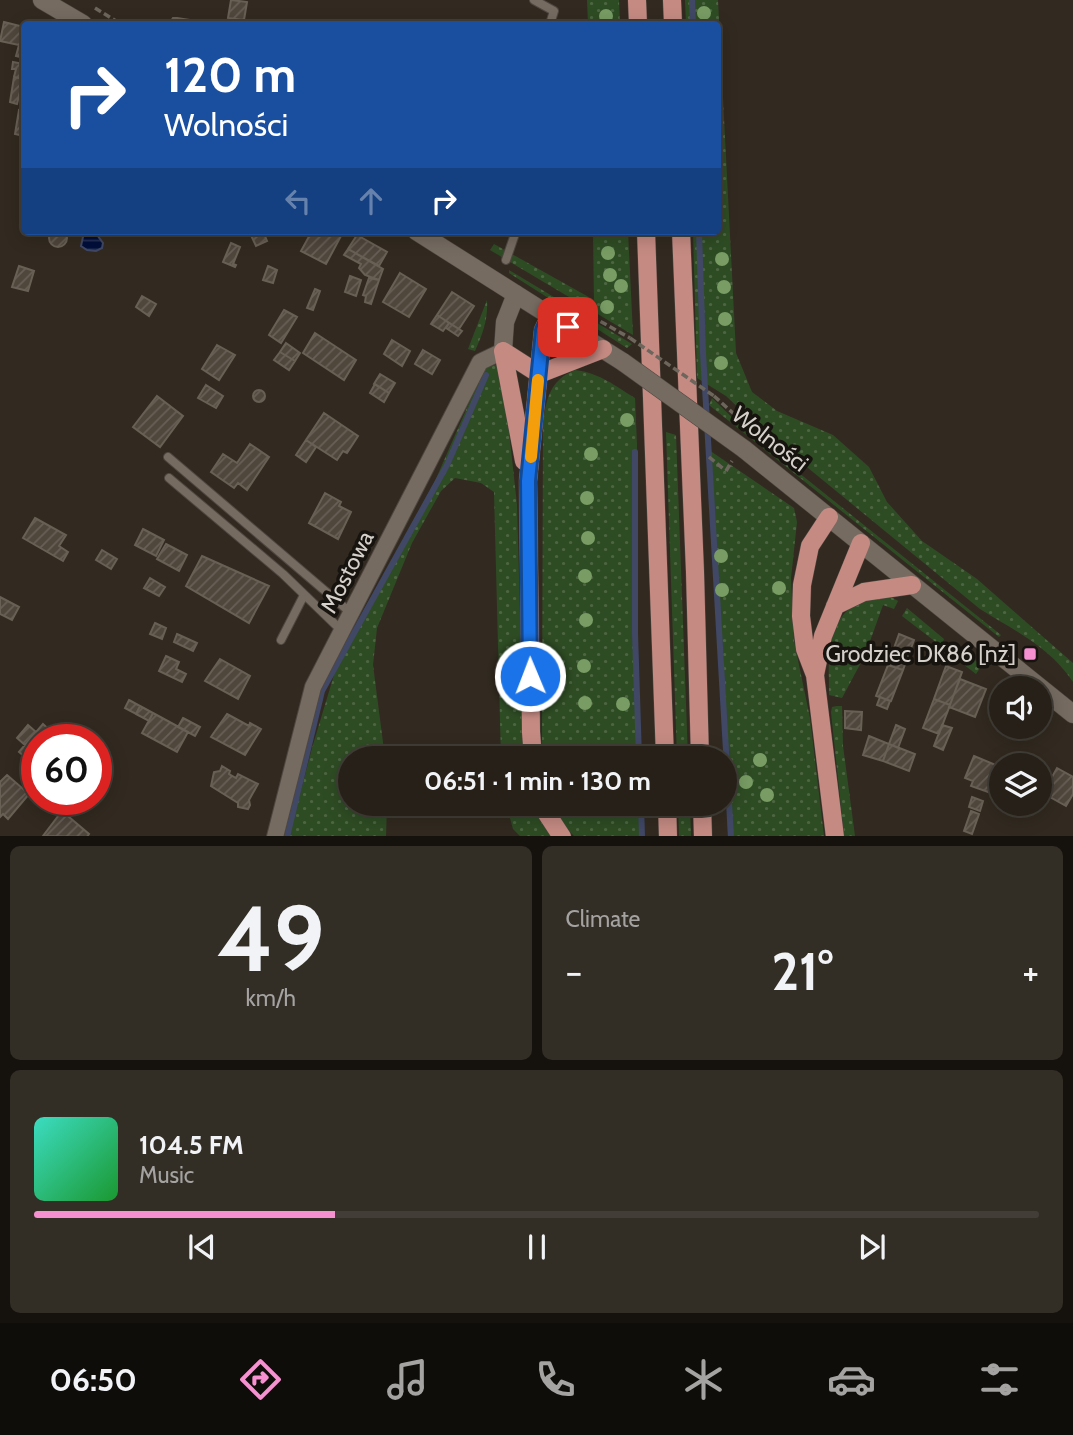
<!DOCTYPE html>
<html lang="en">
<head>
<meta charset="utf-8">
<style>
  :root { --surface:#262018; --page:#322d25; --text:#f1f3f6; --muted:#a4a3a2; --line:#423e37; --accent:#f690d0 }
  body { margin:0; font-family:Cabin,sans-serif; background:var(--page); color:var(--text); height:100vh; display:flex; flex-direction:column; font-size:26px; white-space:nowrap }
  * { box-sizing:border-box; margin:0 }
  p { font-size:23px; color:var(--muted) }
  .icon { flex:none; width:38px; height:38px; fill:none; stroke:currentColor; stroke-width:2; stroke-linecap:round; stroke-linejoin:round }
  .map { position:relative; height:836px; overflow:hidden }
  .side { display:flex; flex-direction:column; gap:10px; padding:10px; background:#15120d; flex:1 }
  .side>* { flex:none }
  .guide { position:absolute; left:21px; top:21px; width:700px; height:214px; border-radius:7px; box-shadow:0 4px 18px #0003,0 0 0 2px var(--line); background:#1a4fa0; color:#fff; overflow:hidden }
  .tools { position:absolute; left:989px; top:676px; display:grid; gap:14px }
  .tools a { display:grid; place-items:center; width:63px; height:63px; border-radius:50%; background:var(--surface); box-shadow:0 4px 18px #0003,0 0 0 2px var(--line); font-size:35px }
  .speed { position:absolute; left:21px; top:724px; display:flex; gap:14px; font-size:35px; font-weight:700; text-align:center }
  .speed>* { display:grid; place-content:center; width:91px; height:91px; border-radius:50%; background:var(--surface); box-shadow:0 4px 18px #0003,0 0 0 2px var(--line); line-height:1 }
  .speed .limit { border:10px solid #d22; background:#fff; color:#111 }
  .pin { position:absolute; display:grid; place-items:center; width:60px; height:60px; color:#fff; margin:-30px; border-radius:14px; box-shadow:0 4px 10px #0006 }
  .me { position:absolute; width:77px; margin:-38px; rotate:359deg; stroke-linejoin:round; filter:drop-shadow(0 0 5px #0008) }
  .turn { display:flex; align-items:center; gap:24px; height:147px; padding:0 28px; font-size:32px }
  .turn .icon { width:91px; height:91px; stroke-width:2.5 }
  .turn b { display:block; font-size:49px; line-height:60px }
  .lanes { display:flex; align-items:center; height:66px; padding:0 28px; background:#0003; justify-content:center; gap:35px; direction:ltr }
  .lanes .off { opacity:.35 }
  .big { font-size:52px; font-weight:800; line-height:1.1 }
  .side .tile { flex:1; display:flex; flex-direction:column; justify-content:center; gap:10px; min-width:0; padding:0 24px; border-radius:10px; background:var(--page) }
  .side .dial { align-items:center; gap:0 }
  .dial b { font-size:91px; line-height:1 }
  .song { display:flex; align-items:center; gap:21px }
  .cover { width:84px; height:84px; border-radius:10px; background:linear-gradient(135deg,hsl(170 70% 55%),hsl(130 70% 35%)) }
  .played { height:7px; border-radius:4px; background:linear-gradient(90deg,var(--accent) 30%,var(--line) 30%) }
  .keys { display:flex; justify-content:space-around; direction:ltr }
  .heat { display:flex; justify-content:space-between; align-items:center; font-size:38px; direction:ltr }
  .side .tiles { flex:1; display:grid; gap:10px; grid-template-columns:1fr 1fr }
  .tile:last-child { grid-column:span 2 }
  .trip { position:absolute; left:338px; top:746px; width:399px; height:70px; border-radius:35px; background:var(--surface); box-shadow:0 4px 18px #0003,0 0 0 2px var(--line); font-weight:800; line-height:70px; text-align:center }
  .tabs { display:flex; height:112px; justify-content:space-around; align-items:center; background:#0f0d0a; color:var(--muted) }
  .tabs .icon { width:49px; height:49px }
  .tabs .current { color:var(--accent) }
  .tabs b { font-size:32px; color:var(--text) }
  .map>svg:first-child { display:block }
  .grass { fill:url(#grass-dots) }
  .water { fill:url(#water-rules); stroke:#404866; stroke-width:2 }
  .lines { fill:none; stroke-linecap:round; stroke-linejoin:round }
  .stream { stroke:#404866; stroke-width:6 }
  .building { fill:url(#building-hatch); stroke:#696055; stroke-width:2 }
  .lane-casing { stroke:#4f4740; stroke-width:10 }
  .street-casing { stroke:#4f4740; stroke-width:18 }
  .secondary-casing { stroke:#4f4740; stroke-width:19 }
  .primary-casing { stroke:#4f4740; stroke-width:19 }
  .path { stroke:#6d665d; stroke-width:3.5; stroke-dasharray:7 3.5; stroke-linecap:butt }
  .lane { stroke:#756b61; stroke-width:8 }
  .street { stroke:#756b61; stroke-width:16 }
  .secondary { stroke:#756b61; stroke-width:18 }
  .primary { stroke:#c58b83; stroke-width:18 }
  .secondary-bridge-casing { stroke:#4f4740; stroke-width:19; stroke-linecap:butt }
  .path-bridge { stroke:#6d665d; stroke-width:3.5; stroke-dasharray:7 3.5; stroke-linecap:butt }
  .secondary-bridge { stroke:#756b61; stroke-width:18 }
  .tree { fill:#789c64 }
  .route-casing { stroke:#114b97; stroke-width:18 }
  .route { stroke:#1a73e8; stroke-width:12 }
  .slow { stroke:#f59e0b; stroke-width:12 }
  .poi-dot { fill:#f690d0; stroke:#17130f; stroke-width:2.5 }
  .labels { text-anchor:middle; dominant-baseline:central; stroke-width:7; stroke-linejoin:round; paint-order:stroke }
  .street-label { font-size:23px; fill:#d6d0cb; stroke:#17130f }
  .poi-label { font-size:23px; fill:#d6d0cb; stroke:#17130f; text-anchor:end }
</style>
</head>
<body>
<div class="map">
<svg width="1073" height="837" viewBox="0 0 1073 837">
  <defs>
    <pattern id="grass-dots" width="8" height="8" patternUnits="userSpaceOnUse" patternTransform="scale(1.75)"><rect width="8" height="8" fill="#2e4c24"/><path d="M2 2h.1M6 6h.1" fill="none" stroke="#4c6542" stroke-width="1.8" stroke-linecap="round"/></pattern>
    <pattern id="water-rules" width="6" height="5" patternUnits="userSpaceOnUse" patternTransform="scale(1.75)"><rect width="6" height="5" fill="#000e3a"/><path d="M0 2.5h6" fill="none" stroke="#243055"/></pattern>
    <pattern id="building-hatch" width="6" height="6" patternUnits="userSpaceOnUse" patternTransform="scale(1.75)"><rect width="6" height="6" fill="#4f463c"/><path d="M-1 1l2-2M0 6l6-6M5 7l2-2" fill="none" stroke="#686057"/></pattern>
  </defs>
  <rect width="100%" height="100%" fill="#322a20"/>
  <path class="grass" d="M587 0H619L620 24H588Z
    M685 0H718L736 353 752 392 777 411 833 435 869 467 887 502 922 541 977 579 1073 663V682C1050 647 1015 631 980 609L763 431 726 396 697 378 693 231H718V24H686Z
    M593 231H628L633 335 490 250 494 244 594 300Z
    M509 270 632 344 627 348 509 273Z
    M487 300C488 320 483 333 475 351L468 349Z
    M494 364 502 367 517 505 524 758H501L494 492 481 483 455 478 441 491 412 543 377 628 373 665 385 758H350V803H387L386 836 289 837 312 748 334 675 435 481 480 378 488 365Z
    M575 370C600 373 615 386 635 398L637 445 633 641 638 752 636 758H546L542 752 543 424C546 399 550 380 575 370Z
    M712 398 743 428 1001 635 999 637 709 405Z
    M666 432 676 435 688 758H677Z
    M706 448 794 508 797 522 791 578 794 641 810 718 824 836H728L723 650 716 589Z
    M886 594 898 601 894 609 883 605 865 655 842 698 829 695C829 645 825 605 886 594Z
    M907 608 944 639 941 646 902 616Z
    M956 647 982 665 976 674 950 654Z
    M837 706H842L843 746 855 836H844L831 712 832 707Z
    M506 803H531L538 817 555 836H520L513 829Z
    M638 803H641L642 836H574L565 827 556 811C589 818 607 824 638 803Z
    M678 803H690L691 836H679Z"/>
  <path class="water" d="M75 231 97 235 103 243 102 248 96 251 87 250 81 246 83 237Z"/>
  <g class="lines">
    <path class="stream" d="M692 0 693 24
      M699 231 703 353 731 837
      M635 452V633L639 758
      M641 803 642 837
      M287 837 322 691 447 465 486 375"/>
  </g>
  <path class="building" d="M231 0 247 2 244 20 228 18Z
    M173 18H177L197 21 196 24H169Z
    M4 22 24 27V58L16 56 19 45 0 41Z
    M13 62 24 64 23 79 14 77 16 69H12Z
    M14 77 23 79 17 104 10 102Z
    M19 110 24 111V136L15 134Z
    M49 238a9 9 0 1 1 18 0a9 9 0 1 1-18 0Z
    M249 231H263L267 241 256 246Z
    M312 231H331L341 236 326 264 301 251Z
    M357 235 387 252 379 266 348 249Z
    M231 243 240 247 233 264 236 265 235 267 223 262Z
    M348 249 383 269 379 280 365 275 359 268 361 264 344 255Z
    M19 266 34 271 28 291 12 287Z
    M268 266 277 270 273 283 263 280Z
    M400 273 426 289 409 317 383 302Z
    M350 276 361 280 356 296 345 292Z
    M369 278 379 280 371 304 365 302 366 296 363 295Z
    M315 289 320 291 313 310 307 308Z
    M452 292 474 306 459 329 437 315Z
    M142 296 156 304 149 316 136 307Z
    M284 310 297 317 281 343 269 335Z
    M437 315 449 323 443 331 431 324Z
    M449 323 462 331 458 336 446 328Z
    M315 333 356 360 344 380 303 353Z
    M392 340 410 351 402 366 384 354Z
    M286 343 300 353 295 361 280 352Z
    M217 345 235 355 219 380 202 369Z
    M423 350 440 360 432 374 415 364Z
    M280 352 295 361 289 370 274 360Z
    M380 374 395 383 389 393 374 384Z
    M375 384 389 393 384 402 370 393Z
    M206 385 223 396 216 408 198 398Z
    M253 396a6 6 0 1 1 12 0a6 6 0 1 1-12 0Z
    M157 396 183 416 160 447 133 427Z
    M324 413 358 436 347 453 343 451 337 460 306 440Z
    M306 440 316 447 306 462 296 455Z
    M250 444 269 457 247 490 238 483 234 488 211 472 223 454 237 463Z
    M325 493 341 502 339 506 351 512 338 539 309 523Z
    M35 518 66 535 59 546 68 552 63 561 23 538Z
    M143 529 164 540 156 556 135 545Z
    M166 544 187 555 179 571 157 559Z
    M102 550 117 559 111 569 96 560Z
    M202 556 269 586 249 623 186 586Z
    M150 578 165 587 159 596 144 588Z
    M0 597 19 607 12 620 0 614Z
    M155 623 166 628 162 639 150 634Z
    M177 634 197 643 193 651 174 642Z
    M899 634 914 640 903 670 888 665Z
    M166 656 179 662 176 669 186 674 182 682 159 671Z
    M220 659 250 676 238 699 205 681Z
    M888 665 903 670 891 701 876 696Z
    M946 666 962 672 950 705 934 699Z
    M960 679 986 689 975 717 949 707Z
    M880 697 890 701 887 709 877 705Z
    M934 699 950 705 939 734 923 728Z
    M129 700 140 706 136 714 125 708Z
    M140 706 153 713 149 721 136 714Z
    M845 711 862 712 861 730 845 728Z
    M153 713 188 732 177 752 142 733Z
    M227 714 249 726 250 723 261 729 245 755 211 737Z
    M183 718 200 727 195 736 178 727Z
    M43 724 55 735 51 740H37V757L32 763 19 752Z
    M28 725 36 732 25 745 17 738Z
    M896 725 905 729 898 748 889 744Z
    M942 725 952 728 943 750 934 746Z
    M869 736 889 744 883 761 863 755Z
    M889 744 915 754 909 771 883 761Z
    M974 756 998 766 988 792 971 786 973 781 965 778Z
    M222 766 230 771 229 774 236 778 238 774 258 784 249 800 250 805 248 809 238 807V803L211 786 214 772 220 771Z
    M1057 768 1073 777V794L1066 806 1043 793Z
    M7 775 29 794 8 819 3 814 0 817V782Z
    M972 797 983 801 980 811 969 807Z
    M62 811 89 834 87 837 43 836Z
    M971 811 979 814 972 834 964 831Z"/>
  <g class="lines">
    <g class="lane-casing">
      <path id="lane" d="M534 0 554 11 550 24
        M506 260 516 231
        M168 457 351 613
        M169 478 283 574 342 631
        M281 640 304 595"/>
    </g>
    <g class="street-casing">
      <path id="street" d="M275 837 313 687 480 362 503 351"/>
    </g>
    <g class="secondary-casing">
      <path id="secondary" d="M42 0 83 24
        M416 231 623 362
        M503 351 505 322 516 294
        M744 449 1073 714"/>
    </g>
    <g class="primary-casing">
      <path id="primary" d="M637 0 638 24
        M672 0 673 24
        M646 231 665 758
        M681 231 695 572 700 758
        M503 351 524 461
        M503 351 539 374 603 349
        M829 517 810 546 802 585 801 616 805 649 815 675 835 837
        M835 606 864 592 912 585
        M815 675 823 636 861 543
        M533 758 531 732 528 481 543 330 550 315
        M543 803 547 814 562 837
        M579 803H601
        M667 803 668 837
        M702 803 703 837"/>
    </g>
    <path class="path" d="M95 8 121 24
      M573 306 630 338
      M714 396 753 431
      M709 457 726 471"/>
    <use href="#lane" class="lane"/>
    <use href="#street" class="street"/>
    <use href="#secondary" class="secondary"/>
    <use href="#primary" class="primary"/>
    <g class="secondary-bridge-casing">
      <path id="secondary-bridge" d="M623 362 744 449"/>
    </g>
    <path class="path-bridge" d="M630 338 714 396
      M726 471 732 461"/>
    <use href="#secondary-bridge" class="secondary-bridge"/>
  </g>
  <g class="tree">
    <circle cx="704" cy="13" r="7"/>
    <circle cx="606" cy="16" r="7"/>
    <circle cx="608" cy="253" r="7"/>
    <circle cx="722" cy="259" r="7"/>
    <circle cx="610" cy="275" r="7"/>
    <circle cx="621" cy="286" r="7"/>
    <circle cx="724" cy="287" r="7"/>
    <circle cx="607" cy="307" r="7"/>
    <circle cx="725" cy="319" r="7"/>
    <circle cx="721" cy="363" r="7"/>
    <circle cx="627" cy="420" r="7"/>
    <circle cx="591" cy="454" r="7"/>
    <circle cx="587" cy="498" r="7"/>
    <circle cx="588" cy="538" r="7"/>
    <circle cx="721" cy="556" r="7"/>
    <circle cx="585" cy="576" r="7"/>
    <circle cx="779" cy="588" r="7"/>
    <circle cx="722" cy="590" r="7"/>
    <circle cx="586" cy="620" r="7"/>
    <circle cx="584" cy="666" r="7"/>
    <circle cx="585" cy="703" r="7"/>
    <circle cx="623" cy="704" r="7"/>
    <circle cx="760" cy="760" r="7"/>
    <circle cx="746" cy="782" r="7"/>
    <circle cx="767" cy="795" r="7"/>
  </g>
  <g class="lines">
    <g class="route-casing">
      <path id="route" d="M530 676 528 481 543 330 550 316 568 327"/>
    </g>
    <use href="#route" class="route"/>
    <path class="slow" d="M531 457 538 380"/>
  </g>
  <rect class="poi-dot" x="1023" y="647" width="14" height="14" rx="3.5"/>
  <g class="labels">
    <g class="street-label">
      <text transform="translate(770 439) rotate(38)">Wolności</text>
      <text transform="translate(347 572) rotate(-63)">Mostowa</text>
    </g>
    <g class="poi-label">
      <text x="1016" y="654">Grodziec DK86 [nż]</text>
    </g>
  </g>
</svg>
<div class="tools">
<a><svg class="icon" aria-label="sound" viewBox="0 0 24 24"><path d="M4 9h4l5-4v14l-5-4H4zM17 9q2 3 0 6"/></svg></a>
<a><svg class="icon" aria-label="layers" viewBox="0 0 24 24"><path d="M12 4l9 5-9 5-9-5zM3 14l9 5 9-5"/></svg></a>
</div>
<div class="speed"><div class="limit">60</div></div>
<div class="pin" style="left:568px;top:327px;background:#d93025"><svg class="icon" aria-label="arrive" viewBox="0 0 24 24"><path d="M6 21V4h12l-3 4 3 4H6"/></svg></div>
<svg class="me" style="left:530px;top:676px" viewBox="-20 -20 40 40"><circle r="17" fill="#1a73e8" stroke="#fff" stroke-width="3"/><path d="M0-11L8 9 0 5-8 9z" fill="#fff"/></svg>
<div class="trip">06:51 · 1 min · 130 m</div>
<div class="guide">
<div class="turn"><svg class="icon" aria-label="right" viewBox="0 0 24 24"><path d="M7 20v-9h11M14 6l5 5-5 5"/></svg><div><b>120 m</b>Wolności</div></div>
<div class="lanes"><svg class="icon off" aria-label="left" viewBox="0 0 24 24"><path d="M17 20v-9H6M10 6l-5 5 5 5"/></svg><svg class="icon off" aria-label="ahead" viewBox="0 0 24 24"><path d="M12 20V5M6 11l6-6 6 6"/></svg><svg class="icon" aria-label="right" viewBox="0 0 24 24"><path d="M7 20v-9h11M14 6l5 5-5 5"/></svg></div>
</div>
</div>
<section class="side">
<div class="tiles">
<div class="tile dial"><b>49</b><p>km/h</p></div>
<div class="tile"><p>Climate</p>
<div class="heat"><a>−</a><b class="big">21°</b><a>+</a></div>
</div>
<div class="tile">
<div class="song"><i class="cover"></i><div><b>104.5 FM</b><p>Music</p></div></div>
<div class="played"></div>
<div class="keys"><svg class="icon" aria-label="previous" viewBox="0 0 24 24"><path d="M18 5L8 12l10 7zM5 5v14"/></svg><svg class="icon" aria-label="pause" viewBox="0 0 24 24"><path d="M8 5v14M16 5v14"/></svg><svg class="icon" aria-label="next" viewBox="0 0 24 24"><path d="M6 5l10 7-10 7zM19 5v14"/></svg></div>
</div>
</div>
</section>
<nav class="tabs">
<b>06:50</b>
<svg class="icon current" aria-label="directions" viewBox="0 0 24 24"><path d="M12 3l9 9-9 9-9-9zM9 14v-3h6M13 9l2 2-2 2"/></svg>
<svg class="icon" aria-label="music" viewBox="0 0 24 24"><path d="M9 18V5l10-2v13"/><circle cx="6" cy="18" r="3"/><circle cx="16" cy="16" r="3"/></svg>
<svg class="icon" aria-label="phone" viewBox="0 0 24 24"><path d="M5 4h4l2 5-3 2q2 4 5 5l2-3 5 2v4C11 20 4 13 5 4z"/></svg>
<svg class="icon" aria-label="climate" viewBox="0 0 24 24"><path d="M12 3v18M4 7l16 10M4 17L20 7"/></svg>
<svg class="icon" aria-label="car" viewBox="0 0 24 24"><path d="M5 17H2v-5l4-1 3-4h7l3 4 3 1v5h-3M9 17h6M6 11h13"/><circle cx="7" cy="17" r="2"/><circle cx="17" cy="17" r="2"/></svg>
<svg class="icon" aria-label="filters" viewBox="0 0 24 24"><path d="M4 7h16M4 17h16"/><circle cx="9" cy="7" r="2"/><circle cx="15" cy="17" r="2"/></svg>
</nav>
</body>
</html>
